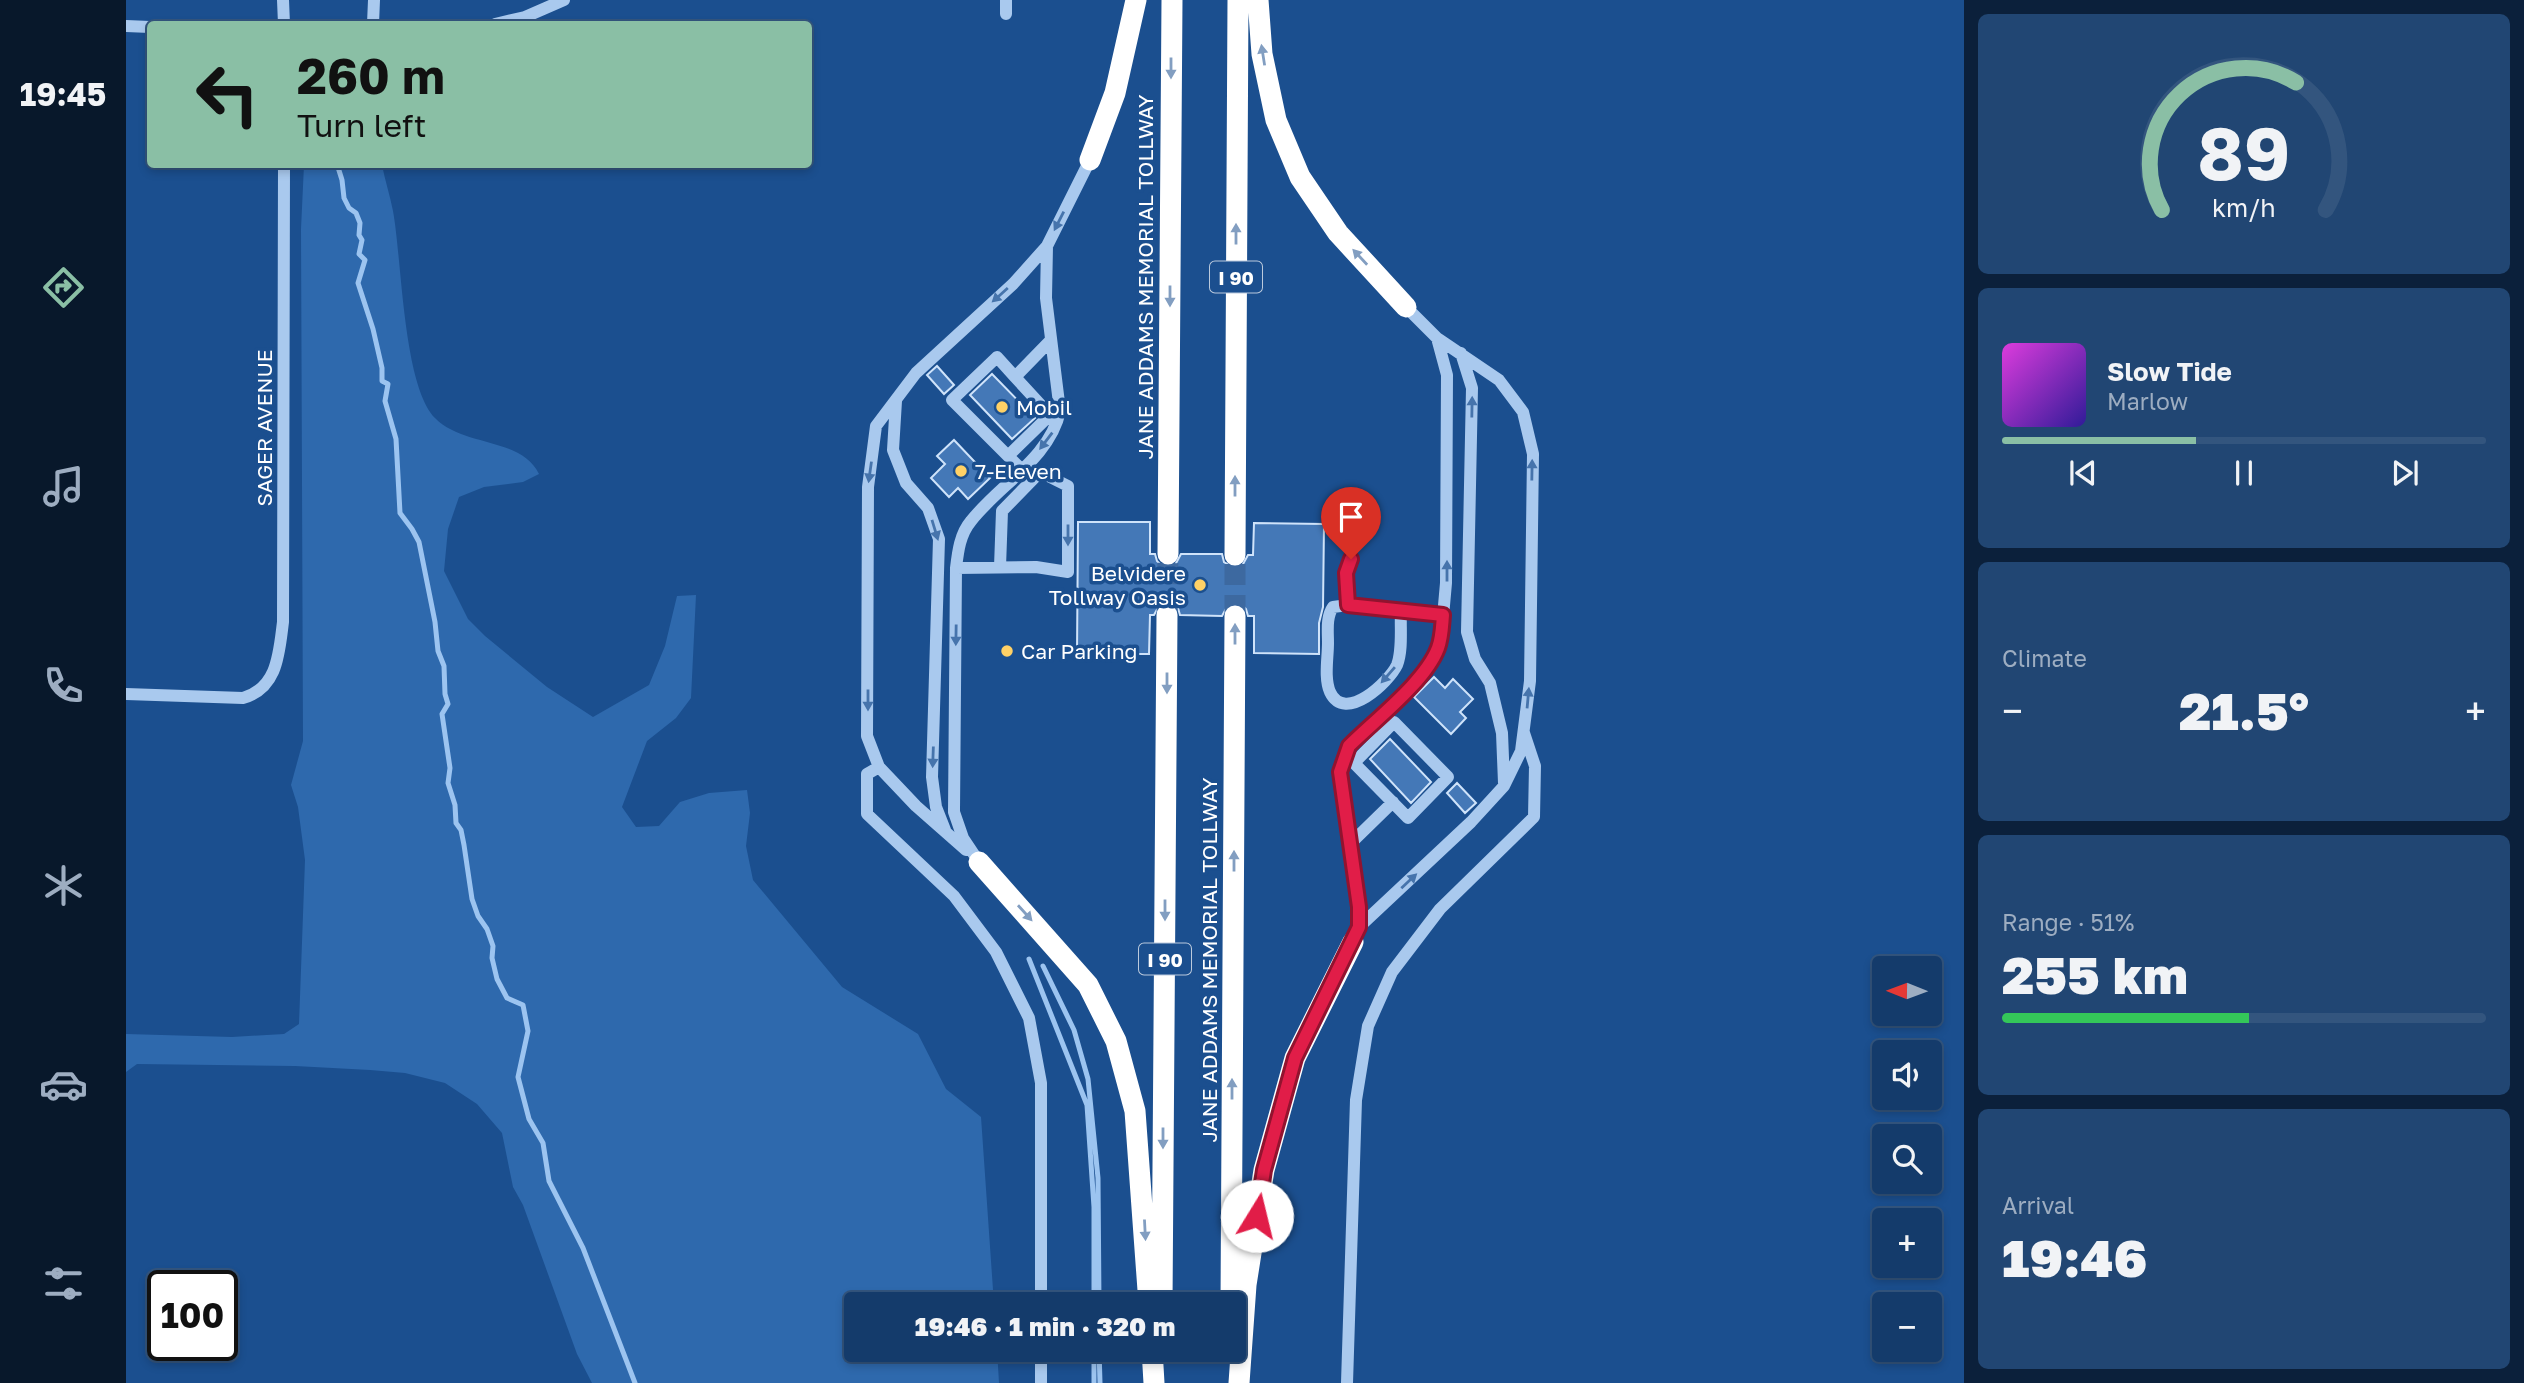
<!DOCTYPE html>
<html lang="en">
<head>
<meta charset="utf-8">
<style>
  :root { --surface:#143b6b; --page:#214673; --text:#f1f3f6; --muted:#9dadc1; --line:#33557e; --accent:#8abfa5 }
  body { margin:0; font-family:"Golos Text",sans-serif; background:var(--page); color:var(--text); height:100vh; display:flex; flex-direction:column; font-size:26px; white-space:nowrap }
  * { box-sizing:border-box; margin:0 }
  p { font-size:23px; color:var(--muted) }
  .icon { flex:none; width:38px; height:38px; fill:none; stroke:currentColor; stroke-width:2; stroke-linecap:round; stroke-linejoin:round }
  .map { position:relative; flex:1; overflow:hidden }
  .side { display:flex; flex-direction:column; gap:14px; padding:14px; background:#0b203b; width:560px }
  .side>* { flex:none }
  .guide { position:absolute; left:21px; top:21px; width:665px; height:147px; border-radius:7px; box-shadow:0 4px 10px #0003,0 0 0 2px var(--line); background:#8abfa5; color:#111; overflow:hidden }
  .needle { width:46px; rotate:271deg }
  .fabs { position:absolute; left:1746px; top:956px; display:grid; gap:14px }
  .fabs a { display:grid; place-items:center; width:70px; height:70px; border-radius:7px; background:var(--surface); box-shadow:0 4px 10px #0003,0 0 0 2px var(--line); font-size:35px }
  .speed { position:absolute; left:21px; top:1270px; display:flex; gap:14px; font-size:35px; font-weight:700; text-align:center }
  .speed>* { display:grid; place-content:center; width:91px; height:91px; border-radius:50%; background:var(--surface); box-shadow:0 4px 10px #0003,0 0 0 2px var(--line); line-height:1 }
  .speed .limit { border:4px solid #111; border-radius:10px; background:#fff; color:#111 }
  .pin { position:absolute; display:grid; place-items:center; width:60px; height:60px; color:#fff; margin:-72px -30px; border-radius:50% 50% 50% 0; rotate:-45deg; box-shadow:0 0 7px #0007 }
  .pin .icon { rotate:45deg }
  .me { position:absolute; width:77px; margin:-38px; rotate:9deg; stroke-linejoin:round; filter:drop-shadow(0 0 5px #0008) }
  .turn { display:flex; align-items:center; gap:24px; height:147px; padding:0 35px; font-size:32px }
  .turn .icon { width:91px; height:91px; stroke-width:2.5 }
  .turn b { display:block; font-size:49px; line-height:60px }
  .big { font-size:52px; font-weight:800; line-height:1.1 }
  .side .tile { flex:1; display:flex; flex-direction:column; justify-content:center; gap:10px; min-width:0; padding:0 24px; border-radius:10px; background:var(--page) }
  .side .dial { align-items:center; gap:0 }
  .dial svg { height:182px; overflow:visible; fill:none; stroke:var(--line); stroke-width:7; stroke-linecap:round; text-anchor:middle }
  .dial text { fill:var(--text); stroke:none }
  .song { display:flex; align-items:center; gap:21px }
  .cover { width:84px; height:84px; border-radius:10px; background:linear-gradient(135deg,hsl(300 70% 55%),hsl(250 70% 35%)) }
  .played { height:7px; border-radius:4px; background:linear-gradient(90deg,var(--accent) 40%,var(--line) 40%) }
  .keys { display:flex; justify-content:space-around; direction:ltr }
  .heat { display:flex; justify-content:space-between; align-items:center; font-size:38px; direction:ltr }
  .charge { height:10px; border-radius:5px; background:linear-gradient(90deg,#34c759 51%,var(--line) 0) }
  .trip { position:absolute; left:718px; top:1292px; width:402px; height:70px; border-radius:7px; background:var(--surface); box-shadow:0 4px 10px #0003,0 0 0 2px var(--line); font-weight:800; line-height:70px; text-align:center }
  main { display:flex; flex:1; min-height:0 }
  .tabs { display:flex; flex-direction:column; width:126px; justify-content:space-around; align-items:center; background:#08182b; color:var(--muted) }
  .tabs .icon { width:49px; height:49px }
  .tabs .current { color:var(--accent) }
  .tabs b { font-size:32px; color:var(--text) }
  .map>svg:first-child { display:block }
  .green { fill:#2e69ad }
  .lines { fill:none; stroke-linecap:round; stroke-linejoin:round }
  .stream { stroke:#9cc4f0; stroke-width:5 }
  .building { fill:#4478b7; stroke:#cfe3fa; stroke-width:2 }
  .highway-tunnel { stroke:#3d69a0; stroke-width:21; stroke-dasharray:21 10; stroke-linecap:butt }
  .minor { stroke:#a9c9ee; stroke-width:12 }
  .highway { stroke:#fff; stroke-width:21 }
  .oneway { fill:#829ec1 }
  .oneway2 { fill:#4674ac }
  .route-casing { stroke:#92132f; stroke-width:18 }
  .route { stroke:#e11d48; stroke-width:12 }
  .poi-dot { fill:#ffd166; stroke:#1b4f8f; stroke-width:2.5 }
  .labels { text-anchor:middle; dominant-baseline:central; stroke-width:7; stroke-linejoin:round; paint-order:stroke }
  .shield { fill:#1b4f8f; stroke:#bbcadd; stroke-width:2 }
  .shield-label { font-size:19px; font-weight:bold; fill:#fff }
  .street-label { font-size:21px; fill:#fff; stroke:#1b4f8f }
  .poi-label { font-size:21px; fill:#fff; stroke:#1b4f8f; text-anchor:start }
</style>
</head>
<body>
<main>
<nav class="tabs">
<b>19:45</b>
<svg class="icon current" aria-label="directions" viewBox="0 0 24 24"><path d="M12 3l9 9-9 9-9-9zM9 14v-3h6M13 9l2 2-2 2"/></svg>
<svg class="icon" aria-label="music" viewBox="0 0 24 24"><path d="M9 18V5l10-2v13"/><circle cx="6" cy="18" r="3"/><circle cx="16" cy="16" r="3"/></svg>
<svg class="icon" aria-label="phone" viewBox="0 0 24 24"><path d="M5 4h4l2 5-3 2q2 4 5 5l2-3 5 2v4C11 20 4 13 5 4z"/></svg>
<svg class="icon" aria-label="climate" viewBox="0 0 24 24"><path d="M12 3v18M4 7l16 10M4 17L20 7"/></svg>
<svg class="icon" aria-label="car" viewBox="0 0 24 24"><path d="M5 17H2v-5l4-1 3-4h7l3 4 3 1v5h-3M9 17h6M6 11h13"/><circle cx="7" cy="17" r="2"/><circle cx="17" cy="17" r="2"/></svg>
<svg class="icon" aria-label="filters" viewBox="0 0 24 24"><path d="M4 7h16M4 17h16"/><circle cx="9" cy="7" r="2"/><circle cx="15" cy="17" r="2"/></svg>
</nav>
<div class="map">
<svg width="1838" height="1383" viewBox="0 0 1838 1383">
  <rect width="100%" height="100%" fill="#1b4f8f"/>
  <path class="green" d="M178 165H256C259 180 264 196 267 211 276 260 277 385 309 418 337 447 395 437 413 474L397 482 358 487 333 497 322 529 318 571 342 619 359 636 421 687 467 717 523 685 539 646 551 596 570 595 565 698 550 718 521 741 496 807 510 827 533 826 554 802 583 793 621 790 624 813 620 846 627 880 716 987 792 1034 820 1089 855 1117 868 1304H730V1349H871L873 1383H466L451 1354 397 1205 387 1187 376 1133 351 1104 319 1083 279 1073 244 1070 169 1066 11 1064 0 1072V1034L106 1037 158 1034 173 1024 179 860 172 807 165 785 177 741 175 229Z"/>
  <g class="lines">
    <path class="stream" d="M211 164 216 180 218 198 223 208 230 213 234 223 233 235 236 240 233 254 239 260 232 283 247 329 256 368V381L262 384 259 401 270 439 274 513 286 529 293 542 309 622 312 651 318 666 319 694 322 704 316 714 324 768 322 783 329 805 330 823 335 830 338 845 346 899 352 916 361 929 367 946 366 958 371 979 381 998 397 1005 402 1031 392 1077 403 1119 417 1143 423 1181 457 1248 509 1383
      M903 959 961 1105 968 1207V1304
      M917 966 948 1030 962 1079 972 1178 973 1304
      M973 1349 974 1383
      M968 1383V1349"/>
  </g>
  <path class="building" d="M811 366 828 385 818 394 801 375Z
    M866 374 909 418 886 439 844 395Z
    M828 440 864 478 842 499 832 488 823 497 805 478 819 464 811 456Z
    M952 522H1024V554H1029L1031 561 1036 566 1049 565 1055 554H1096L1098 562 1108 568 1116 566 1122 555H1127L1128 523 1198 524 1197 607 1193 623V654L1128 653V616H1122L1120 609 1115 604 1102 605 1096 616 1054 615 1052 608 1042 602 1034 604 1028 615H1024L1023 654H951Z
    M1308 677 1319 688 1327 679 1347 699 1334 712 1340 718 1325 734 1288 697Z
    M1264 739 1305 782 1285 803 1244 759Z
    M1331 783 1350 803 1339 813 1321 793Z"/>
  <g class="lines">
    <path class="highway-tunnel" d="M1041 615 1042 554
      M1109 616V555"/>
    <path class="minor" d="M157 0 158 24
      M880 14V0
      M247 24 248 0
      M369 24 399 17 438 0
      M0 26 24 27
      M1335 353 1346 388 1341 632 1349 659 1364 683 1376 733 1378 783
      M889 377 871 357 826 400 895 469
      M770 401 767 450 780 483 802 508 813 539 806 777 810 807 819 830
      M882 456 924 415 889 377 925 340
      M830 568 910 567 942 572V486L914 472 876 511 874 567
      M1222 605 1220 574 1225 559
      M1275 611C1274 627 1277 650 1271 665 1263 682 1219 724 1204 692 1198 678 1202 658 1202 643 1202 631 1200 617 1207 607L1222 605 1317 615
      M0 694 117 698C152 688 153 653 157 622L158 164
      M1268 722 1322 777 1282 818 1228 763Z
      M753 767 741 774V814L828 896 870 952 903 1018 915 1083V1304
      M1225 843 1267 802
      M840 850 790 806 753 767 741 736 742 487 750 426 790 373 887 284 921 246
      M853 862 837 838 828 812 830 568C832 551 834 534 845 521 873 485 924 458 934 411L920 298 921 246 964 160
      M1233 927 1345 822 1378 786 1395 751 1404 681 1407 454 1397 412 1373 380 1311 338
      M1231 932 1233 907 1214 772 1217 758 1223 746 1292 680 1306 661 1315 639 1320 583 1321 375 1311 338 1280 307
      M915 1383V1349
      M1221 1383 1230 1100 1242 1026 1266 972 1314 909 1408 817 1409 766 1398 733"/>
    <path class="highway" d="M1132 0 1136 54 1150 120 1174 177 1212 233 1280 307
      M964 160 989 93 1010 0
      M1042 554 1046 0
      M1109 555 1112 0
      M853 862 962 985 990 1041 1009 1111 1023 1304
      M1036 1304 1041 615
      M1105 1304 1109 616
      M1026 1349 1028 1383
      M1113 1383 1120 1285 1138 1170 1169 1058 1227 942"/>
  </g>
  <defs><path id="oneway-solid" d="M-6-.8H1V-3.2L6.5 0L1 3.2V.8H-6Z" transform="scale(1.75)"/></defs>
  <g class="oneway">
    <use href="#oneway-solid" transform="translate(1137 55) rotate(-99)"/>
    <use href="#oneway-solid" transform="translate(1045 68) rotate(90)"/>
    <use href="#oneway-solid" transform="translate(1110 234) rotate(-90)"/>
    <use href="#oneway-solid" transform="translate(1234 257) rotate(-133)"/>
    <use href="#oneway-solid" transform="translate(1044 296) rotate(90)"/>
    <use href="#oneway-solid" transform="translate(1109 486) rotate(-90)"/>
    <use href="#oneway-solid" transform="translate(1109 634) rotate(-90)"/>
    <use href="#oneway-solid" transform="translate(1041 683) rotate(90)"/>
    <use href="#oneway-solid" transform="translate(1108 861) rotate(-90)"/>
    <use href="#oneway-solid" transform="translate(1039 910) rotate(90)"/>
    <use href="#oneway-solid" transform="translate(899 913) rotate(48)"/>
    <use href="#oneway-solid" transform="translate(1106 1089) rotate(-90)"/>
    <use href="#oneway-solid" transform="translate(1037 1138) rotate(90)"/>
    <use href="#oneway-solid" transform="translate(1019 1230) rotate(87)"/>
  </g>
  <g class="oneway2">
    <use href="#oneway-solid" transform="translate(933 221) rotate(117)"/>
    <use href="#oneway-solid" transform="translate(874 295) rotate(138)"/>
    <use href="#oneway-solid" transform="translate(1346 407) rotate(-89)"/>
    <use href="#oneway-solid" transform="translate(920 441) rotate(127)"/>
    <use href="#oneway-solid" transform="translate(1406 470) rotate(-89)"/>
    <use href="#oneway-solid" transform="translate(744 472) rotate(98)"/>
    <use href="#oneway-solid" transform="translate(809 530) rotate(73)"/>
    <use href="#oneway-solid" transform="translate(942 535) rotate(90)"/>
    <use href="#oneway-solid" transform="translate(1321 571) rotate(-90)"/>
    <use href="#oneway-solid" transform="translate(830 635) rotate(91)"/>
    <use href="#oneway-solid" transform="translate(1262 675) rotate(131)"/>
    <use href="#oneway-solid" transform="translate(1402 698) rotate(-85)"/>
    <use href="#oneway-solid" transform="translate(742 700) rotate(90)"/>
    <use href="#oneway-solid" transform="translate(807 757) rotate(92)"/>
    <use href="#oneway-solid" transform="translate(1283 881) rotate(-43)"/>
  </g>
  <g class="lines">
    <g class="route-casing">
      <path id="route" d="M1131 1216 1138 1170 1169 1058 1233 927V907L1214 772 1223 746C1250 719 1299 682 1312 648 1316 637 1316 626 1317 615L1222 605 1220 573 1225 559"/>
    </g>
    <use href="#route" class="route"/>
  </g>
  <g class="poi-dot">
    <circle cx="876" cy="407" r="7"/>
    <circle cx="835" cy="471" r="7"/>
    <circle cx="1074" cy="585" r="7"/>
    <circle cx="881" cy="651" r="7"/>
  </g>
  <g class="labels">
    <g class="shield">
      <rect x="1084" y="261.5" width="52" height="31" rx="5"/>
      <rect x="1013" y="943.5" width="52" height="31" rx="5"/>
    </g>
    <g class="shield-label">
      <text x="1110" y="277">I 90</text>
      <text x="1039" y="959">I 90</text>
    </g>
    <g class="street-label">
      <text transform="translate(1019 277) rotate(-90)">JANE ADDAMS MEMORIAL TOLLWAY</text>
      <text transform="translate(138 428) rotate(-90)">SAGER AVENUE</text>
      <text transform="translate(1083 960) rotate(-90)">JANE ADDAMS MEMORIAL TOLLWAY</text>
    </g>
    <g class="poi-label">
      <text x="890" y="407">Mobil</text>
      <text x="849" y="471">7-Eleven</text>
      <text x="1060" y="573" text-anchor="end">Belvidere<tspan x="1060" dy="24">Tollway Oasis</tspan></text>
      <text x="895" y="651">Car Parking</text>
    </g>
  </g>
</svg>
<div class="fabs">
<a><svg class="needle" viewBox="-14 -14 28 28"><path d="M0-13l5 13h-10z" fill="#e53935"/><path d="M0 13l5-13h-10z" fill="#9dadc1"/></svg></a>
<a><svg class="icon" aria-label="sound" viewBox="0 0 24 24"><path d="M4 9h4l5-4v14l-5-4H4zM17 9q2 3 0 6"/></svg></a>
<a><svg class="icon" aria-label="search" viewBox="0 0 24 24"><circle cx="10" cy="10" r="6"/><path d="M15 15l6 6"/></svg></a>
<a>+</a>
<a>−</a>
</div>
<div class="speed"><div class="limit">100</div></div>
<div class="pin" style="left:1225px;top:559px;background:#d93025"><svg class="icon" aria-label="arrive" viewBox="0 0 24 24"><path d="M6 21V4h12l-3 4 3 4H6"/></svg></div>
<svg class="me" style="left:1131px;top:1216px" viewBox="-20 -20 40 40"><circle r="19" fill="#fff"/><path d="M0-13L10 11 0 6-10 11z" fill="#e11d48"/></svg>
<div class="trip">19:46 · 1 min · 320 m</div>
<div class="guide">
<div class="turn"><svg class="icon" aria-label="left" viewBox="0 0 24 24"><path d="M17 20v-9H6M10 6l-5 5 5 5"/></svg><div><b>260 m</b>Turn left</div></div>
</div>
</div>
<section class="side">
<div class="tile dial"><svg viewBox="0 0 100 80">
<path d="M14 69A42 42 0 1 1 86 69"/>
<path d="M14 69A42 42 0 0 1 73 13" stroke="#8abfa5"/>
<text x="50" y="56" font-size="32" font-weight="700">89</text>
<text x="50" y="72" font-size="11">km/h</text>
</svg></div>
<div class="tile">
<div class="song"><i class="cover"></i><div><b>Slow Tide</b><p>Marlow</p></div></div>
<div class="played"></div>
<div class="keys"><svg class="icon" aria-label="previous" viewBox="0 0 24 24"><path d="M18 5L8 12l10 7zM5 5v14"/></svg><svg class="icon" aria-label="pause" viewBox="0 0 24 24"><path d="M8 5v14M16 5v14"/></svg><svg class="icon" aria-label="next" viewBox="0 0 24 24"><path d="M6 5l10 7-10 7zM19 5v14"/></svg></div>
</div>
<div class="tile"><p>Climate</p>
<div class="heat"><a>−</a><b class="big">21.5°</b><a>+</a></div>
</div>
<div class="tile"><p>Range · 51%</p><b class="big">255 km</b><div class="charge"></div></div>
<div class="tile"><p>Arrival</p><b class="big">19:46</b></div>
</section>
</main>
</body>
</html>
